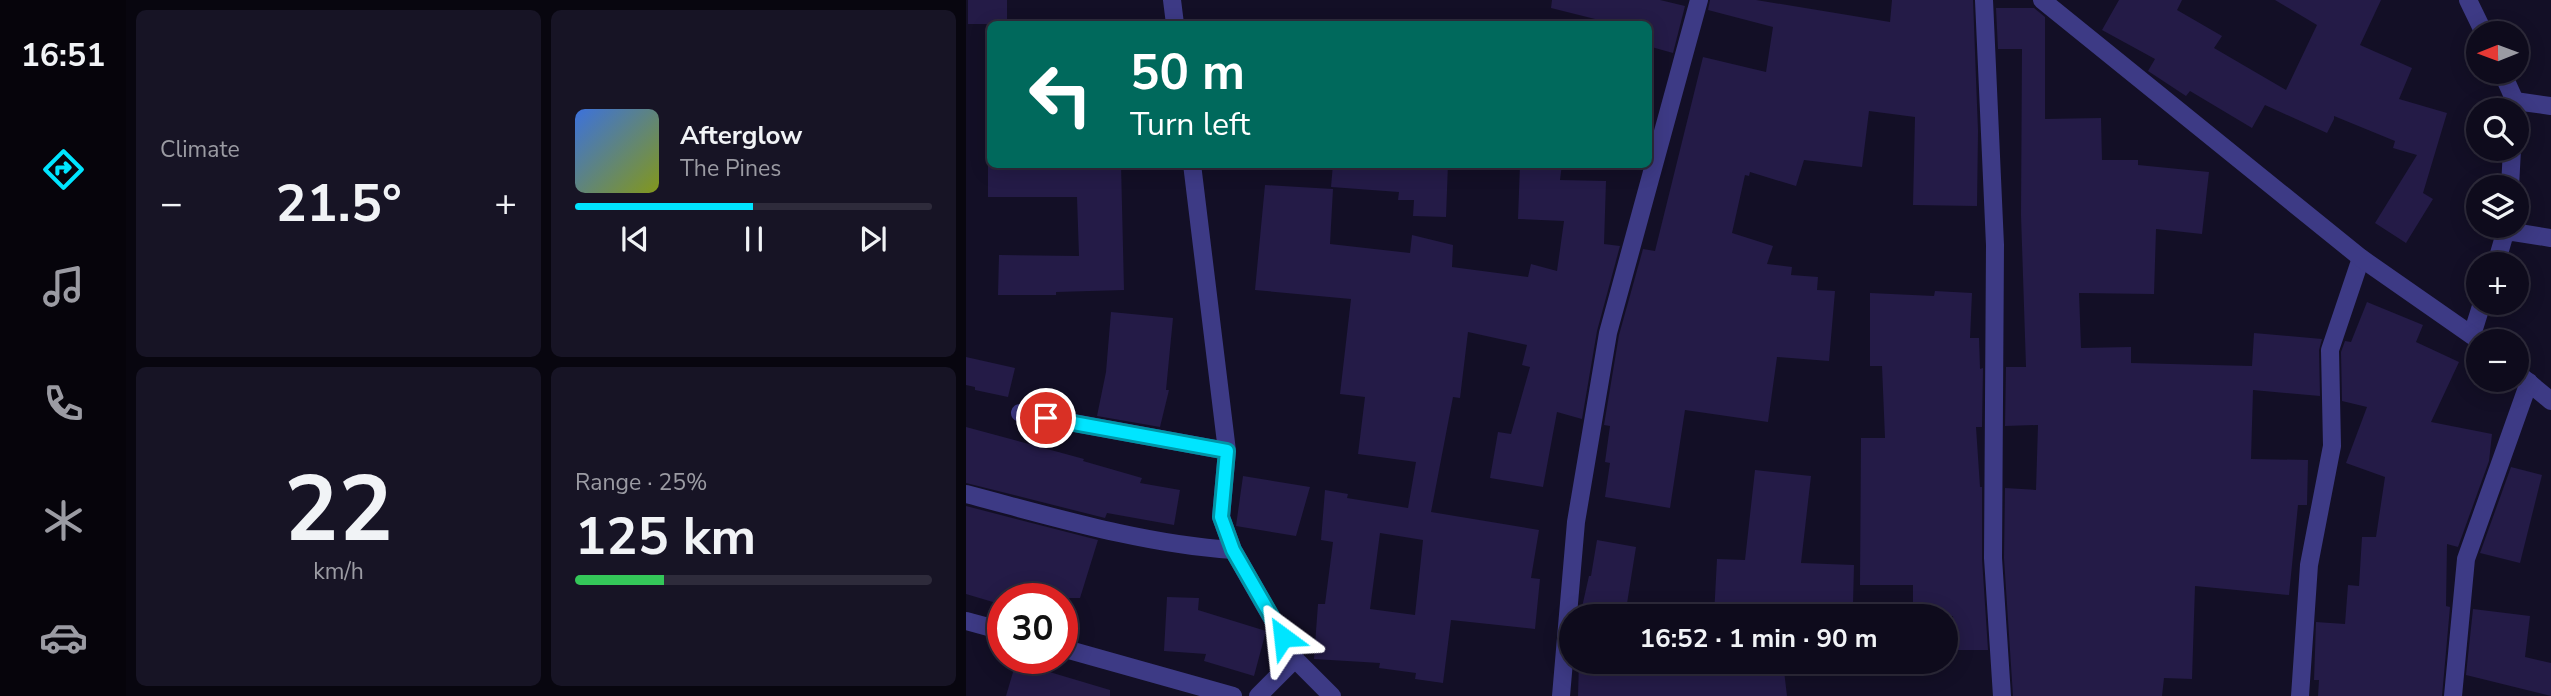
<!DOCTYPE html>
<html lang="en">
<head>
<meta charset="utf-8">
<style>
  :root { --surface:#0e0b1c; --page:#171425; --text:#f1f3f6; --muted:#9b9ba3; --line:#2e2b3b; --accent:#00e5ff }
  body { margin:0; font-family:"Nunito Sans",sans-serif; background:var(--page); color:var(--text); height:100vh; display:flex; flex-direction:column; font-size:26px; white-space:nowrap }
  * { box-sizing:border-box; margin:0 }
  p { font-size:23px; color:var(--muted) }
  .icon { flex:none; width:38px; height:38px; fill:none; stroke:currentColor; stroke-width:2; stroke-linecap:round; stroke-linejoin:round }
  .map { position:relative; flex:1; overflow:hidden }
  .drawer { display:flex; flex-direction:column; gap:10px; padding:10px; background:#08060f; width:840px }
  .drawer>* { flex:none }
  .banner { position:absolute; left:21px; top:21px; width:665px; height:147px; border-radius:10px; box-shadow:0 4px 18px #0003,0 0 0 2px var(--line); background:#00695c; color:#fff; overflow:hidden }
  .needle { width:46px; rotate:269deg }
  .buttons { position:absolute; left:1500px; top:21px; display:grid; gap:14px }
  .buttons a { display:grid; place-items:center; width:63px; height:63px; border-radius:50%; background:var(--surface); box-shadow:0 4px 18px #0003,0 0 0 2px var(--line); font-size:35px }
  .speed { position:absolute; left:21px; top:583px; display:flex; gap:14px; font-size:35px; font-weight:700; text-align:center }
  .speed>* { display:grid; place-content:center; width:91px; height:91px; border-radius:50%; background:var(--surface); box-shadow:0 4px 18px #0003,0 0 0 2px var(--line); line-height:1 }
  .speed .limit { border:10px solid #d22; background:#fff; color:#111 }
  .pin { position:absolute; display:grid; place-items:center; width:60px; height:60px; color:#fff; margin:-30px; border:4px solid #fff; border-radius:50%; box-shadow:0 2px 7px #0007 }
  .me { position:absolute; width:77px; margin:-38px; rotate:330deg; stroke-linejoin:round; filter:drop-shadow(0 0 5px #0008) }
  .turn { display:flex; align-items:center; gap:24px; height:147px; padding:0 28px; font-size:32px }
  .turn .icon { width:91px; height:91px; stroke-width:2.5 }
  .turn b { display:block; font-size:49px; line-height:60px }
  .big { font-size:52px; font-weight:700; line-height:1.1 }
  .drawer .widget { flex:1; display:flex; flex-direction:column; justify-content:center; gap:10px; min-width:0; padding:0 24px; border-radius:10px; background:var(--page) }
  .drawer .dial { align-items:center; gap:0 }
  .dial b { font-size:91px; line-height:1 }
  .song { display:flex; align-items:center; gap:21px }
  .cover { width:84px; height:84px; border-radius:10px; background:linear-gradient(135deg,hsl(220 70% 55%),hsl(70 70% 35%)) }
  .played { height:7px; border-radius:4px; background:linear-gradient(90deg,var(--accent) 50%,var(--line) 50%) }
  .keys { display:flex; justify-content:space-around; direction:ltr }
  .heat { display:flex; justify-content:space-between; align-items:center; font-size:38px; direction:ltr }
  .charge { height:10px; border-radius:5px; background:linear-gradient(90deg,#34c759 25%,var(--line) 0) }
  .drawer .tiles { flex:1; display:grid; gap:10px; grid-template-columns:repeat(2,1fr) }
  .trip { position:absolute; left:593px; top:604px; width:399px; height:70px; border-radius:35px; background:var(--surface); box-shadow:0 4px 18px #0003,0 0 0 2px var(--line); font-weight:700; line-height:70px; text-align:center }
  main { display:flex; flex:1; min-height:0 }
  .menu { display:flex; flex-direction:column; width:126px; justify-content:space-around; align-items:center; background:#06040b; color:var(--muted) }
  .menu .icon { width:49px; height:49px }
  .menu .active { color:var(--accent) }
  .menu b { font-size:32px; color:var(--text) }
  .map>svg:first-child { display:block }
  .building { fill:#241b47; fill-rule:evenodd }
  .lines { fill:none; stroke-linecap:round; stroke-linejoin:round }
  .minor { stroke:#3d3a85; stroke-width:18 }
  .tertiary { stroke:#3d3a85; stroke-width:18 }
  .route-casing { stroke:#0095a6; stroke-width:18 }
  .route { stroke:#00e5ff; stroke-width:12 }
</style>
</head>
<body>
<main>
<nav class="menu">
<b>16:51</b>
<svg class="icon active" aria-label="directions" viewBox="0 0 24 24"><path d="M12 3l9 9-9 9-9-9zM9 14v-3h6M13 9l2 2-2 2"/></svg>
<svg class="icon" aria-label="music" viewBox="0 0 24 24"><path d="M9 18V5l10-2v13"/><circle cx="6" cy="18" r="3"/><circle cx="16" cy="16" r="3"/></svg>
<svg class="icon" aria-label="phone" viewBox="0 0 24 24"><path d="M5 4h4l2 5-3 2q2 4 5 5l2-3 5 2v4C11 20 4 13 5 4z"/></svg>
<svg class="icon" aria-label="climate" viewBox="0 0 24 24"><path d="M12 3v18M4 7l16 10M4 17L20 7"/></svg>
<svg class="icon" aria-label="car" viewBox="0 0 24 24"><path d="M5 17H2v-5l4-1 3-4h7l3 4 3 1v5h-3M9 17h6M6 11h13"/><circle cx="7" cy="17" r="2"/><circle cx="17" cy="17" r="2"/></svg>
</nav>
<section class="drawer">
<div class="tiles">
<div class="widget"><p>Climate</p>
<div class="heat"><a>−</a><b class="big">21.5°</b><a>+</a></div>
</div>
<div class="widget">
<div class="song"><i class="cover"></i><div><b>Afterglow</b><p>The Pines</p></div></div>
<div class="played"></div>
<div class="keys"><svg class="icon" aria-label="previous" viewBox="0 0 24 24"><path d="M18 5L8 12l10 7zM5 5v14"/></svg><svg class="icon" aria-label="pause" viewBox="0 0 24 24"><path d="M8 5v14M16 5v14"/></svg><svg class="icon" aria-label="next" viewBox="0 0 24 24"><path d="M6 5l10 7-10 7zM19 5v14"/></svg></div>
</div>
<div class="widget dial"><b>22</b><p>km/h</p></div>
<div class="widget"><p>Range · 25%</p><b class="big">125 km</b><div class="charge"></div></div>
</div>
</section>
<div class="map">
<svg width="1585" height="696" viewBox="0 0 1585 696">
  <rect width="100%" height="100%" fill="#130f26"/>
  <path class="building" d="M2 0H41V24H2Z
    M586 0H694L719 6 707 53 682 46V24H649L585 8Z
    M744 0H790L924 22 926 0H1007L1012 131 1011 206 947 205 949 117 903 111 896 167 838 160 830 186 784 172 783 176 779 175 766 233 807 246 801 264 826 267 825 275 852 277 851 290 869 291 863 361 811 357 802 422 719 410 704 508 639 497 644 463 639 462 644 426 638 425 653 335 677 249 689 251 737 57 800 72 807 27 742 10Z
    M1153 0H1216L1211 10 1256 36 1248 48 1320 90 1351 25 1309 0H1415L1394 45 1446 68 1433 99 1481 113 1457 193 1467 199 1440 243 1409 223 1451 155 1427 148 1429 141 1368 116V119L1361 133 1299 105 1286 128 1224 91 1220 96 1182 71 1189 59 1136 30Z
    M1030 8H1068L1079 17V119L1135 118 1136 160H1172V165L1243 172 1236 234 1190 229 1188 294 1113 293 1115 348 1165 347V363L1286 366 1288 333 1356 339 1353 350 1354 396 1287 390 1285 459 1342 460 1341 505H1332L1323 595 1229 586 1226 679 1198 678 1196 696H1047L1038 558 1039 488 1070 490 1072 425 1039 426 1040 367H1060L1055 215 1056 49H1032Z
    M22 164H155L158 290 90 292V295H32L33 255 113 256 111 197H22Z
    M367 164H482L480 217 447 216 448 200H432L433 192 365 187Z
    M554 164H596L594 180 640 181 638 244 654 246 631 331 616 419 591 412 577 487 524 478 532 432 545 434 564 367 556 365 561 345 502 332 494 398 487 397 465 512 573 530 565 578 574 579 569 629 485 620 477 683 449 679 450 673 413 668 414 663 348 659 352 604H359L367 542 355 540 359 490 382 494 381 498 442 508 450 462 392 454 399 397 374 394 385 299 289 290 299 185 367 189 364 244 444 253 446 235 487 245 486 267 562 277 565 264 591 271 598 221 552 219ZM414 533 457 540 449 615 404 609Z
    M969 291 1006 293 1004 338H1013L1014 369 1017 368 1016 427H1010L1014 487H1016V559L1022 650H989L987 616H947V585H894L895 438H919L916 366H904V293L968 296Z
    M1401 302 1457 325 1450 342 1493 362 1465 422 1526 434 1523 461 1492 547 1481 544 1480 606 1484 607 1476 696H1352L1353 680H1348L1350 622 1379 624 1382 585 1393 586 1396 537H1410L1419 477 1380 463 1401 407 1376 401 1375 352 1379 341 1385 342Z
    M145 312 207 318 200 390H203L194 427 131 416 140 372Z
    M0 357 49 368 42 397 9 390V387L0 385Z
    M0 427 118 459 117 461 176 478 174 483 214 490 208 525 141 513 139 518 0 483Z
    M1545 467 1576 475 1554 563 1514 553Z
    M789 470 845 476 835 563 888 565 887 604 831 602 832 616H748L751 559 779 560Z
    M277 476 344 487 330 536 270 526Z
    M0 506 132 540 114 598H37V605L0 594Z
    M631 540 670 547 659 616H614L623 576H625Z
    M201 597 233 598 232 610 300 631 288 676 238 661 240 654 198 651Z
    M1507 609 1564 616 1559 657 1585 663V696L1500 675Z
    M50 662 144 690V696H40Z
    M613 662H680L679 670 767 664V668L817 662 821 696H612Z"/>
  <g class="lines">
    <path class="minor" d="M206 0 209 24
      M1502 0 1518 33
      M1536 72 1549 101V110
      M1549 101 1585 106
      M226 164 261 451 255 517 267 550 329 659 366 696
      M1544 187 1546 149
      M1541 231 1585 238
      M1530 264 1541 226
      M1506 335 1516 303
      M54 413 261 451
      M0 494C88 517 176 544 267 550
      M0 621 37 631
      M96 648 267 696
      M292 696 329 659
      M595 696 610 522 642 333 733 0
      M1334 696 1343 565 1366 446 1364 350 1395 258
      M1487 696 1500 559 1563 382"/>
    <path class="tertiary" d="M1018 0 1029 245 1027 558 1036 696
      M1076 0 1395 258 1514 341
      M1550 372 1585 401"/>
  </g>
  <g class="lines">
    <g class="route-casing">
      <path id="route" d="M80 418 261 451 255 517 267 550 317 637"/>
    </g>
    <use href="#route" class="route"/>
  </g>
</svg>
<div class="buttons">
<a><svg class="needle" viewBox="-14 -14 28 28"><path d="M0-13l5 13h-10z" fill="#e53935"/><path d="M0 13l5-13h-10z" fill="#9b9ba3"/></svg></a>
<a><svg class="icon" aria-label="search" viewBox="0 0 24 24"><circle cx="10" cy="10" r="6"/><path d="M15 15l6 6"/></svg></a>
<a><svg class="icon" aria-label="layers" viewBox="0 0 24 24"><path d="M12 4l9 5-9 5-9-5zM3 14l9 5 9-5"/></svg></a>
<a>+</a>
<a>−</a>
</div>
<div class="speed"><div class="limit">30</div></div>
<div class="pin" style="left:80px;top:418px;background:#d93025"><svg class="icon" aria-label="arrive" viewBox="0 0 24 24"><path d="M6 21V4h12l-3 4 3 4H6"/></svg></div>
<svg class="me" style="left:317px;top:637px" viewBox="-20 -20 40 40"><path d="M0-17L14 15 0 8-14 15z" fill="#00e5ff" stroke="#fff" stroke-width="4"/></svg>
<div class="trip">16:52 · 1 min · 90 m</div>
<div class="banner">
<div class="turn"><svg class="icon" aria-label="left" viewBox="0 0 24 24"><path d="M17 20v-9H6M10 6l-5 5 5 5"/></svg><div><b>50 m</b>Turn left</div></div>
</div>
</div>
</main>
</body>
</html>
